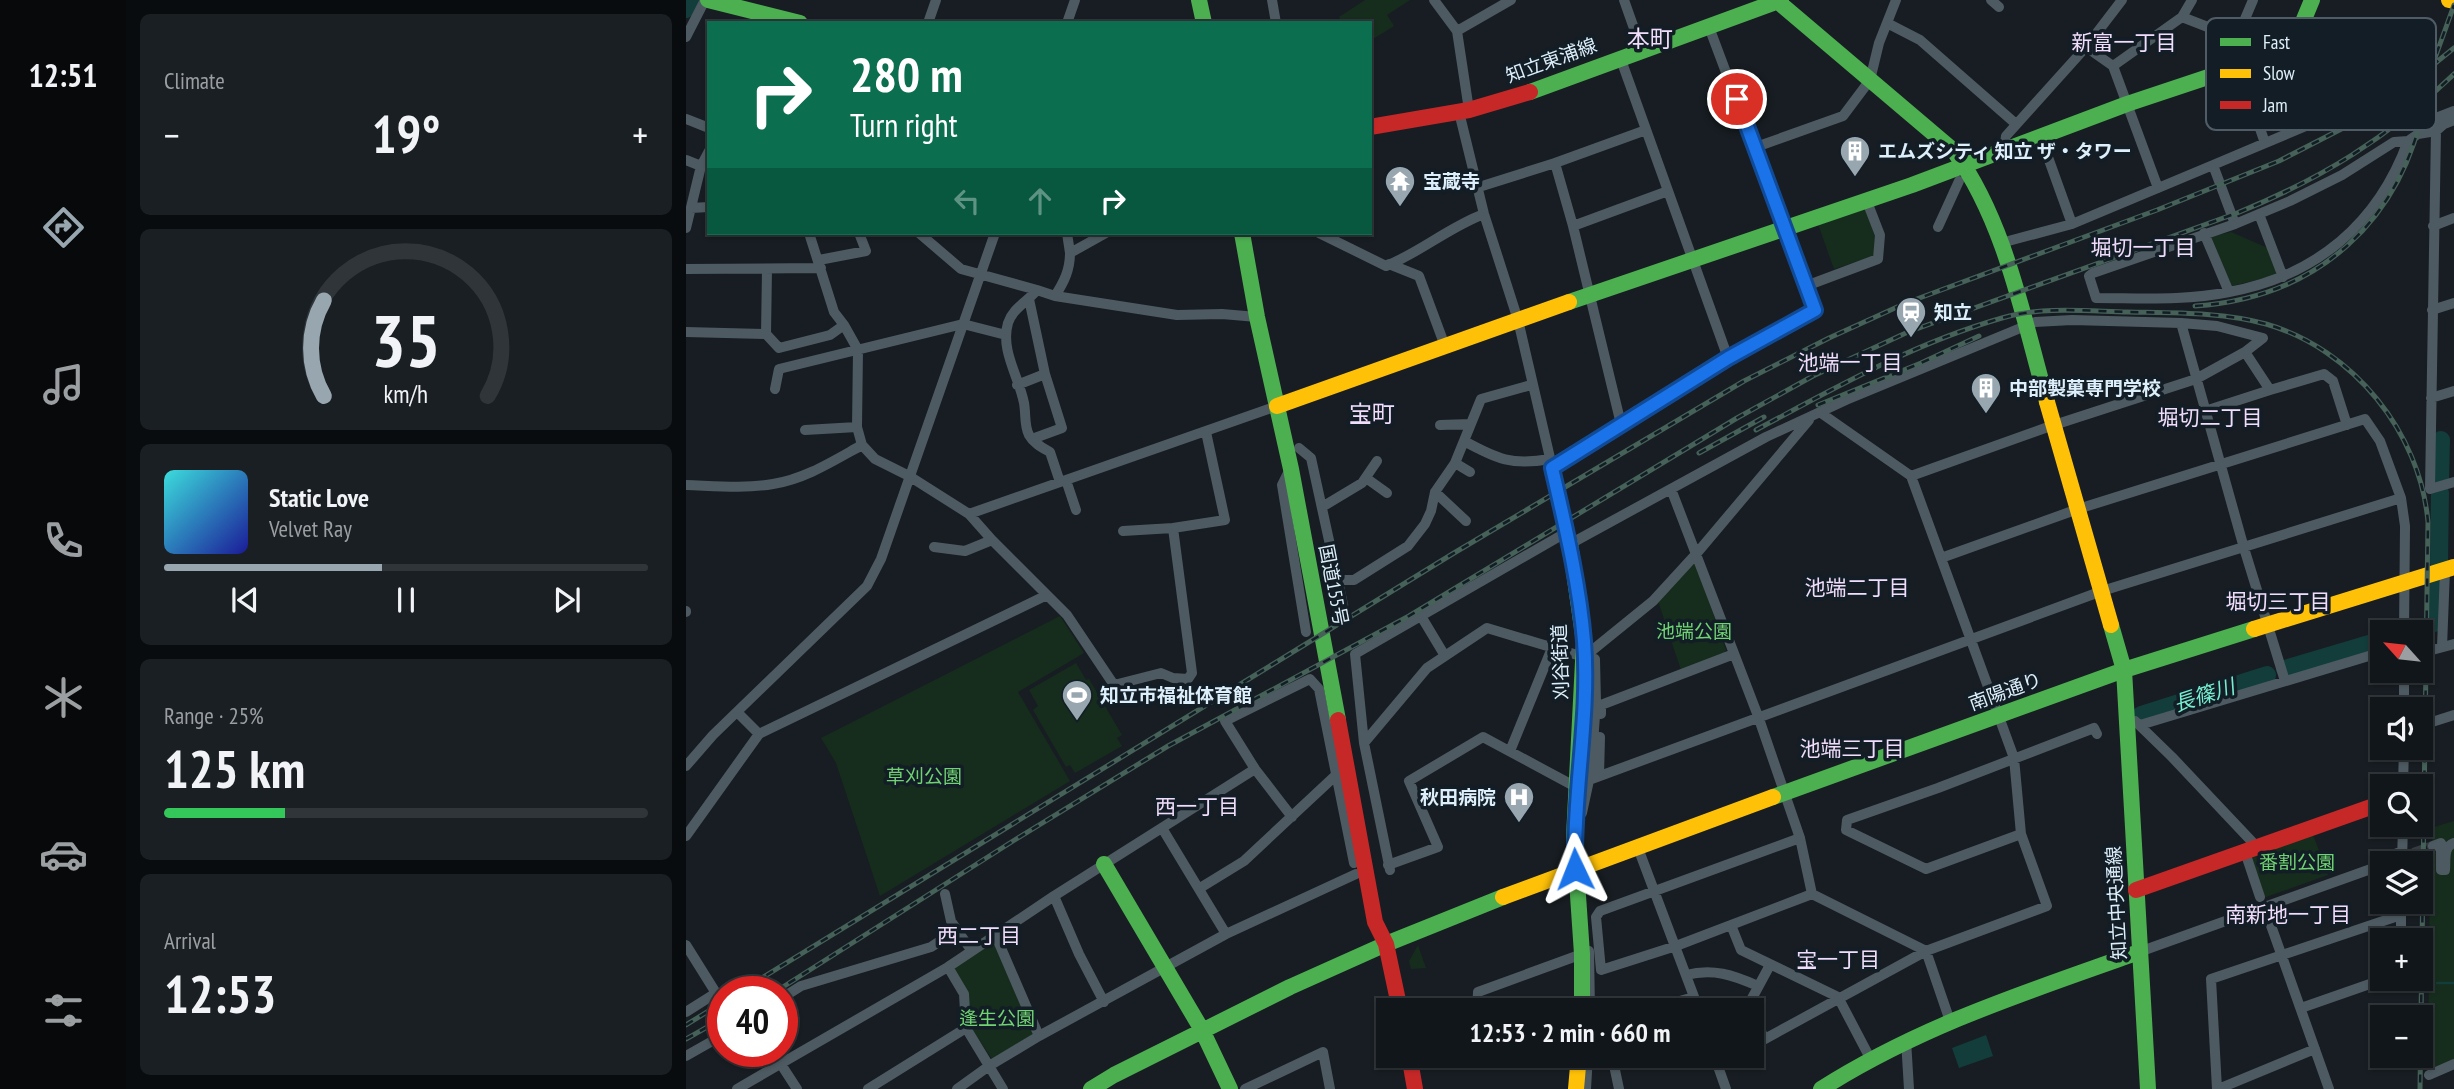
<!DOCTYPE html>
<html lang="en">
<head>
<meta charset="utf-8">
<style>
  :root { --surface:#11161a; --page:#1a1f23; --text:#f1f3f6; --muted:#9c9fa2; --line:#303539; --accent:#97a6af }
  body { margin:0; font-family:"PT Sans Narrow","Noto Sans JP",sans-serif; background:var(--page); color:var(--text); height:100vh; display:flex; flex-direction:column; font-size:26px; white-space:nowrap }
  * { box-sizing:border-box; margin:0 }
  p { font-size:23px; color:var(--muted) }
  .icon { flex:none; width:38px; height:38px; fill:none; stroke:currentColor; stroke-width:2; stroke-linecap:round; stroke-linejoin:round }
  .map { position:relative; flex:1; overflow:hidden }
  .drawer { display:flex; flex-direction:column; gap:14px; padding:14px; background:#090c0e; width:560px }
  .drawer>* { flex:none }
  .guide { position:absolute; left:21px; top:21px; width:665px; height:214px; border-radius:0px; box-shadow:0 2px 5px #0004,0 0 0 2px var(--line); background:#0b6e4f; color:#fff; overflow:hidden }
  .needle { width:46px; rotate:297deg }
  .controls { position:absolute; left:1684px; top:620px; display:grid; gap:14px }
  .controls a { display:grid; place-items:center; width:63px; height:63px; border-radius:0px; background:var(--surface); box-shadow:0 2px 5px #0004,0 0 0 2px var(--line); font-size:35px }
  .speed { position:absolute; left:21px; top:976px; display:flex; gap:14px; font-size:35px; font-weight:700; text-align:center }
  .speed>* { display:grid; place-content:center; width:91px; height:91px; border-radius:50%; background:var(--surface); box-shadow:0 2px 5px #0004,0 0 0 2px var(--line); line-height:1 }
  .speed .limit { border:10px solid #d22; background:#fff; color:#111 }
  .pin { position:absolute; display:grid; place-items:center; width:60px; height:60px; color:#fff; margin:-30px; border:4px solid #fff; border-radius:50%; box-shadow:0 2px 7px #0007 }
  .me { position:absolute; width:77px; margin:-38px; rotate:358deg; stroke-linejoin:round; filter:drop-shadow(0 0 5px #0008) }
  .turn { display:flex; align-items:center; gap:24px; height:147px; padding:0 28px; font-size:32px }
  .turn .icon { width:91px; height:91px; stroke-width:2.5 }
  .turn b { display:block; font-size:49px; line-height:60px }
  .lanes { display:flex; align-items:center; height:66px; padding:0 28px; background:#0003; justify-content:center; gap:35px; direction:ltr }
  .lanes .off { opacity:.35 }
  .big { font-size:52px; font-weight:700; line-height:1.1 }
  .drawer .card { flex:1; display:flex; flex-direction:column; justify-content:center; gap:10px; min-width:0; padding:0 24px; border-radius:10px; background:var(--page) }
  .drawer .dial { align-items:center; gap:0 }
  .dial svg { height:182px; overflow:visible; fill:none; stroke:var(--line); stroke-width:7; stroke-linecap:round; text-anchor:middle }
  .dial text { fill:var(--text); stroke:none }
  .song { display:flex; align-items:center; gap:21px }
  .cover { width:84px; height:84px; border-radius:10px; background:linear-gradient(135deg,hsl(180 70% 55%),hsl(240 70% 35%)) }
  .played { height:7px; border-radius:4px; background:linear-gradient(90deg,var(--accent) 45%,var(--line) 45%) }
  .keys { display:flex; justify-content:space-around; direction:ltr }
  .heat { display:flex; justify-content:space-between; align-items:center; font-size:38px; direction:ltr }
  .charge { height:10px; border-radius:5px; background:linear-gradient(90deg,#34c759 25%,var(--line) 0) }
  .trip { position:absolute; left:690px; top:998px; width:388px; height:70px; border-radius:0px; background:var(--surface); box-shadow:0 2px 5px #0004,0 0 0 2px var(--line); font-weight:700; line-height:70px; text-align:center }
  main { display:flex; flex:1; min-height:0 }
  .tabs { display:flex; flex-direction:column; width:126px; justify-content:space-around; align-items:center; background:#07090a; color:var(--muted) }
  .tabs .icon { width:49px; height:49px }
  .tabs .on { color:var(--accent) }
  .tabs b { font-size:32px; color:var(--text) }
  .map>svg:first-child { display:block }
  .green { fill:#162d1d }
  .water { fill:#123d3a }
  .lines { fill:none; stroke-linecap:round; stroke-linejoin:round }
  .stream { stroke:#123d3a; stroke-width:2.5 }
  .river { stroke:#123d3a; stroke-width:18 }
  .street-tunnel { stroke:#353c43; stroke-width:10; stroke-dasharray:10 5; stroke-linecap:butt }
  .street { stroke:#4d5a61; stroke-width:10 }
  .fast { stroke:#4caf50; stroke-width:16 }
  .slow { stroke:#ffc107; stroke-width:16 }
  .jam { stroke:#c62828; stroke-width:16 }
  .rail-casing { stroke:#456158; stroke-width:5 }
  .rail { stroke:#131d26; stroke-width:2.5; stroke-dasharray:8; stroke-linecap:butt }
  .route-casing { stroke:#114b97; stroke-width:18 }
  .route { stroke:#1a73e8; stroke-width:12 }
  .labels { text-anchor:middle; dominant-baseline:central; stroke-width:7; stroke-linejoin:round; paint-order:stroke }
  .street-label { font-size:19px; fill:#dceffb; stroke:#131d26 }
  .poi-label { font-size:19px; font-weight:bold; fill:#dceffb; stroke:#131d26; text-anchor:start }
  .park-label { font-size:19px; fill:#70d372; stroke:#131d26 }
  .neighbourhood-label { font-size:21px; fill:#f0ddfb; stroke:#131d26 }
  .water-label { font-size:21px; font-style:italic; fill:#76eecf; stroke:#131d26 }
  .quarter-label { font-size:23px; fill:#f0ddfb; stroke:#131d26 }
  .key { fill:#131d26; stroke:#4f5c66; stroke-width:2 }
  .key-label { font-size:19px; fill:#dceffb }
</style>
</head>
<body>
<main>
<nav class="tabs">
<b>12:51</b>
<svg class="icon on" aria-label="directions" viewBox="0 0 24 24"><path d="M12 3l9 9-9 9-9-9zM9 14v-3h6M13 9l2 2-2 2"/></svg>
<svg class="icon" aria-label="music" viewBox="0 0 24 24"><path d="M9 18V5l10-2v13"/><circle cx="6" cy="18" r="3"/><circle cx="16" cy="16" r="3"/></svg>
<svg class="icon" aria-label="phone" viewBox="0 0 24 24"><path d="M5 4h4l2 5-3 2q2 4 5 5l2-3 5 2v4C11 20 4 13 5 4z"/></svg>
<svg class="icon" aria-label="climate" viewBox="0 0 24 24"><path d="M12 3v18M4 7l16 10M4 17L20 7"/></svg>
<svg class="icon" aria-label="car" viewBox="0 0 24 24"><path d="M5 17H2v-5l4-1 3-4h7l3 4 3 1v5h-3M9 17h6M6 11h13"/><circle cx="7" cy="17" r="2"/><circle cx="17" cy="17" r="2"/></svg>
<svg class="icon" aria-label="filters" viewBox="0 0 24 24"><path d="M4 7h16M4 17h16"/><circle cx="9" cy="7" r="2"/><circle cx="15" cy="17" r="2"/></svg>
</nav>
<section class="drawer">
<div class="card"><p>Climate</p>
<div class="heat"><a>−</a><b class="big">19°</b><a>+</a></div>
</div>
<div class="card dial"><svg viewBox="0 0 100 80">
<path d="M14 69A42 42 0 1 1 86 69"/>
<path d="M14 69A42 42 0 0 1 14 27" stroke="#97a6af"/>
<text x="50" y="56" font-size="32" font-weight="700">35</text>
<text x="50" y="72" font-size="11">km/h</text>
</svg></div>
<div class="card">
<div class="song"><i class="cover"></i><div><b>Static Love</b><p>Velvet Ray</p></div></div>
<div class="played"></div>
<div class="keys"><svg class="icon" aria-label="previous" viewBox="0 0 24 24"><path d="M18 5L8 12l10 7zM5 5v14"/></svg><svg class="icon" aria-label="pause" viewBox="0 0 24 24"><path d="M8 5v14M16 5v14"/></svg><svg class="icon" aria-label="next" viewBox="0 0 24 24"><path d="M6 5l10 7-10 7zM19 5v14"/></svg></div>
</div>
<div class="card"><p>Range · 25%</p><b class="big">125 km</b><div class="charge"></div></div>
<div class="card"><p>Arrival</p><b class="big">12:53</b></div>
</section>
<div class="map">
<svg width="1768" height="1089" viewBox="0 0 1768 1089">
  <rect width="100%" height="100%" fill="#171d22"/>
  <path class="green" d="M679 0H724L701 15 708 26 684 41V23H656L653 17Z
    M1177 208 1181 210 1189 236 1188 256 1148 269 1132 224Z
    M1545 232 1584 249 1591 275 1546 286 1524 237Z
    M1009 562 1040 650 1039 653 995 670 972 601Z
    M374 616 398 653 332 692 384 781 194 896 150 763 135 738Z
    M390 663 400 680 403 679 436 735 431 738 436 746 389 773 384 765 380 767 347 710 352 706 343 690Z
    M1768 821V1060L1742 1072 1744 859 1748 827Z
    M1626 832 1642 875 1580 897 1577 895 1565 857Z
    M306 940 348 1034 306 1059 284 1026 267 967Z
    M732 945 740 968 725 969 723 961Z"/>
  <path class="water" d="M1300 1035 1307 1056 1273 1068 1266 1048Z"/>
  <g class="lines">
    <path class="stream" d="M1742 982H1748
      M1751 983H1768"/>
    <path class="river" d="M0 9 5 0
      M1754 481 1755 440
      M1753 562 1754 493
      M1748 623 1751 621 1752 583
      M1599 669 1696 640
      M1455 715 1581 675"/>
    <path class="street-tunnel" d="M1713 858 1747 846"/>
    <path class="street" d="M586 0 590 23
      M748 0 771 31 783 110
      M938 0 956 51
      M1305 0 1313 7
      M1496 17 1506 0
      M242 23 250 0
      M381 23 389 0
      M1201 23 1234 40 1330 124
      M1023 27 1120 286
      M771 31 825 0
      M0 37 19 0
      M1400 47 1427 66 1472 188
      M934 57 1042 358
      M1427 66 1496 17 1550 38
      M1553 68 1579 143
      M1536 73 1567 0
      M1768 111 1750 118V131L1744 489 1768 482
      M773 112 798 214 832 320 884 544 1080 437 1160 400 1349 322 1386 320 1495 323 1531 326 1577 338 1559 352 1584 390 1638 374 1647 381 1661 425
      M1570 116 1600 51
      M0 119 23 128
      M1354 135 1386 224 1527 165 1549 224
      M1722 141C1692 224 1630 276 1543 292 1500 301 1454 298 1410 298L1403 276 1407 273 1549 224 1604 201 1656 175 1708 142 1722 141 1732 134 1750 131 1758 124 1768 120
      M1070 147 1157 116 1184 80 1193 43 1210 0
      M1318 150 1320 136 1400 47 1436 0
      M0 160 15 166
      M869 163 960 130
      M1527 165 1639 118 1600 51
      M793 187 869 163 887 226 935 424
      M5 208 23 207
      M1573 214 1597 277
      M887 226 982 191
      M1747 226 1768 218
      M1252 227 1273 181
      M0 228 15 166 23 151
      M123 233 148 312 158 325 172 350 171 427 176 445 189 459 223 476 283 514 306 540 361 595
      M233 233 275 269 351 290C341 302 327 308 322 323 314 350 333 377 338 403 340 413 338 426 343 435 348 444 357 448 364 452L374 482
      M381 233 384 253
      M633 233 700 266C735 252 763 227 798 214
      M1518 233 1543 292
      M1315 243 1386 224
      M133 260 180 251 173 233
      M703 264 733 276 759 346
      M0 269 135 268
      M351 290 369 296 491 315 536 314 571 317
      M369 296C378 282 384 270 384 253L420 233
      M343 299 359 374 376 428 346 439
      M1746 310 1768 303
      M1495 323 1558 548 1599 681
      M0 332 80 334 93 348 144 335 158 325
      M80 334 81 269
      M331 385 359 374
      M89 389 93 369 277 324 320 335
      M1745 398 1768 391
      M1519 411 1584 390
      M754 425 785 424
      M119 430 171 427
      M778 441C811 459 826 466 864 459
      M613 448 625 458 658 609
      M769 463 784 472
      M866 468 1042 358 1129 310 1120 286 1192 259 1194 235 1180 199
      M603 471 596 485 620 632
      M1225 476 1362 427 1510 379 1559 352
      M680 478 701 493
      M380 480 390 510
      M0 485C29 486 58 489 87 484 119 479 147 461 176 445
      M985 489 1072 716 1114 838 1126 894
      M749 492 780 521
      M636 507 676 483 691 461
      M283 514 591 406
      M437 531 487 528
      M248 547 279 551 306 540
      M1255 558 1392 509 1679 419 1694 441 1715 498
      M652 580H668L722 546 739 524 745 511 749 492 769 463 795 399 845 385
      M0 611V612
      M735 616 759 656
      M1756 647 1759 570
      M1746 650 1768 644
      M1718 709V670
      M51 712 73 734
      M915 714V705L1048 654
      M1449 721 1486 757 1571 847
      M1746 722 1768 715
      M1454 725 1696 652
      M678 743 741 668 801 628 898 657 967 601 1011 553 1123 420
      M824 751 866 648
      M0 766 27 735 181 586 195 559 309 233
      M913 776 914 737
      M1717 786 1718 747
      M896 813 905 771 910 702 909 659
      M606 817 569 769 539 721 624 679 633 689 668 863
      M476 828 540 934
      M1335 834 1240 869 1160 830 1161 820 1252 788 1408 728 1411 734
      M0 836 73 734 361 595 381 615 428 685 475 673 487 678 502 679 506 673 487 528 539 520 520 432
      M1114 838 914 911 910 917 915 970 990 946 1126 894 1240 951 1264 1021
      M1747 846 1755 843V870H1759C1760 859 1757 847 1768 843
      M952 848 1013 1010
      M1559 852 1574 897
      M1687 862 1717 851
      M1716 863 1717 824
      M702 865 752 847 723 781 797 737 890 787 903 780 1416 591 1715 498 1719 526 1718 632
      M704 870 678 743 669 654 881 532
      M514 888 558 861 649 776
      M259 894 265 921 285 950
      M368 896 393 954 418 1002
      M1582 917 1643 1089
      M1045 925 1055 950 1152 997 1184 1058
      M309 934 353 1036
      M1715 940V901
      M0 945 30 993 0 1012
      M903 951 904 1010
      M1453 952 1696 865
      M262 967 278 994 280 1028 317 1089
      M1000 975C1027 968 1047 975 1072 986
      M96 998 115 986 245 947 271 930
      M1615 1008 1701 978
      M791 1010 792 992 896 954
      M961 1010 1008 997
      M1078 1039 1064 1002 1084 965
      M1220 1040 1223 1089
      M1066 1046 1240 951 1361 906 1335 834 1328 758 1225 476 1135 413
      M87 1052 111 1089
      M1028 1055 1040 1089
      M0 1056 37 1035
      M1032 1065 1049 1055
      M1743 1075 1768 1064
      M51 1089 262 967 368 896 569 769
      M182 1089 280 1028
      M271 1089 303 1066 353 1036 540 934 670 874
      M559 1089 637 1052 644 1089
      M900 1089 902 1055
      M933 1089 929 1070 936 1055
      M1531 1089 1525 979 1715 915
      M1532 1089 1629 1049"/>
    <path class="fast" d="M22 0 114 23
      M513 0 518 23
      M1090 0 1268 151C1320 223 1337 318 1361 402
      M844 92 1095 0
      M556 233 571 317 605 469 652 720
      M883 302 1226 185 1441 104 1600 51 1609 41 1626 0
      M884 544 898 642 888 837 896 954V1010
      M1425 625 1438 670 1462 1089
      M1087 797 1438 670 1568 629
      M418 864 516 1030 544 1089
      M405 1089 428 1075 604 987 700 944 817 897
      M1135 1089C1236 1025 1341 992 1453 952"/>
    <path class="slow" d="M1763 0 1768 1
      M1361 402 1425 625
      M591 406 883 302
      M1568 629 1768 567
      M817 897 1087 797
      M890 1089 893 1055"/>
    <path class="jam" d="M684 127 783 110 844 92
      M652 720 689 922 700 944 714 1010
      M1450 890 1696 803
      M723 1055 729 1089"/>
    <g class="rail-casing">
      <path id="rail" d="M1745 69 1768 5
        M1509 306C1632 298 1717 220 1739 100
        M1132 405 1235 363 1293 336
        M1070 430C1149 388 1228 343 1316 318 1357 306 1400 311 1442 312 1488 313 1536 312 1580 324 1667 349 1734 432 1742 522L1734 1089
        M1013 453 1078 417
        M53 992 768 553 1058 381 1143 338 1220 303 1471 210 1593 161 1669 122 1721 86 1768 48
        M89 992 327 841 482 746 723 616 1051 418 1127 376 1222 332 1551 213C1635 179 1702 138 1768 74
        M0 1025 37 1002
        M0 1039 37 1018"/>
    </g>
    <use href="#rail" class="rail"/>
  </g>
  <g class="lines">
    <g class="route-casing">
      <path id="route" d="M889 869C887 793 904 716 898 641 893 582 879 525 866 468L1042 358 1129 310 1051 99"/>
    </g>
    <use href="#route" class="route"/>
  </g>
  <defs>
    <g id="building-pin" transform="scale(1.575)"><path d="M0 17L-7.5 6A9.5 9.5 0 1 1 7.5 6Z" fill="#97a6af" stroke="#131d26"/><path d="M-4-6H4V6H1V3H-1V6H-4ZM-2.5-4.3h1.7v1.8h-1.7ZM.8-4.3h1.7v1.8H.8ZM-2.5-1h1.7V.8h-1.7ZM.8-1h1.7V.8H.8Z" fill="#fff"/></g>
    <g id="temple-pin" transform="scale(1.575)"><path d="M0 17L-7.5 6A9.5 9.5 0 1 1 7.5 6Z" fill="#97a6af" stroke="#131d26"/><path d="M0-6L5-2H3V0L6.5 2.5H4V6H1.5V3h-3V6H-4V2.5H-6.5L-3 0V-2H-5Z" fill="#fff"/></g>
    <g id="station-pin" transform="scale(1.575)"><path d="M0 17L-7.5 6A9.5 9.5 0 1 1 7.5 6Z" fill="#97a6af" stroke="#131d26"/><path d="M-3-6H3Q5-6 5-4V2Q5 4 3 4L4.5 6H3L1.5 4h-3L-3 6H-4.5L-3 4Q-5 4-5 2V-4Q-5-6-3-6ZM-3.5-4v3h7v-3ZM-3.5 1v1.5H-2V1ZM2 1v1.5H3.5V1Z" fill="#fff"/></g>
    <g id="stadium-pin" transform="scale(1.575)"><path d="M0 17L-7.5 6A9.5 9.5 0 1 1 7.5 6Z" fill="#97a6af" stroke="#131d26"/><path d="M0-5a6.5 5 0 1 0 0 10a6.5 5 0 1 0 0-10ZM-3.5-1.8h7v3.6h-7Z" fill="#fff"/></g>
    <g id="hospital-pin" transform="scale(1.575)"><path d="M0 17L-7.5 6A9.5 9.5 0 1 1 7.5 6Z" fill="#97a6af" stroke="#131d26"/><path d="M-5-5h3v3.5h4V-5h3V5h-3V1.5h-4V5h-3Z" fill="#fff"/></g>
  </defs>
  <g fill-rule="evenodd">
    <use href="#building-pin" x="1169" y="151"/>
    <use href="#temple-pin" x="714" y="181"/>
    <use href="#station-pin" x="1225" y="312"/>
    <use href="#building-pin" x="1300" y="388"/>
    <use href="#stadium-pin" x="391" y="695"/>
    <use href="#hospital-pin" x="833" y="797"/>
  </g>
  <g class="labels">
    <g class="street-label">
      <text transform="translate(865 60) rotate(-20)">知立東浦線</text>
      <text transform="translate(648 585) rotate(79)">国道155号</text>
      <text transform="translate(874 662) rotate(-92)">刈谷街道</text>
      <text transform="translate(1319 691) rotate(-20)">南陽通り</text>
      <text transform="translate(1430 903) rotate(-93)">知立中央通線</text>
    </g>
    <g class="poi-label">
      <text x="1192" y="151">エムズシティ 知立 ザ・タワー</text>
      <text x="737" y="181">宝蔵寺</text>
      <text x="1248" y="312">知立</text>
      <text x="1323" y="388">中部製菓専門学校</text>
      <text x="414" y="695">知立市福祉体育館</text>
      <text x="810" y="797" text-anchor="end">秋田病院</text>
    </g>
    <g class="park-label">
      <text x="1008" y="631">池端公園</text>
      <text x="238" y="776">草刈公園</text>
      <text x="1611" y="862">番割公園</text>
      <text x="311" y="1018">逢生公園</text>
    </g>
    <g class="neighbourhood-label">
      <text x="1438" y="42">新富一丁目</text>
      <text x="1457" y="247">堀切一丁目</text>
      <text x="1164" y="362">池端一丁目</text>
      <text x="1524" y="417">堀切二丁目</text>
      <text x="1171" y="587">池端二丁目</text>
      <text x="1592" y="601">堀切三丁目</text>
      <text x="1166" y="748">池端三丁目</text>
      <text x="511" y="806">西一丁目</text>
      <text x="1602" y="914">南新地一丁目</text>
      <text x="293" y="935">西二丁目</text>
      <text x="1152" y="959">宝一丁目</text>
    </g>
    <g class="water-label">
      <text transform="translate(1518 695) rotate(-18)">長篠川</text>
    </g>
    <g class="quarter-label">
      <text x="964" y="38">本町</text>
      <text x="686" y="413">宝町</text>
    </g>
  </g>
  <rect x="1520" y="18" width="230" height="112" rx="10" class="key"/>
  <rect x="1534" y="38" width="31" height="8" fill="#4caf50"/>
  <rect x="1534" y="69" width="31" height="9" fill="#ffc107"/>
  <rect x="1534" y="101" width="31" height="8" fill="#c62828"/>
  <g class="key-label">
    <text x="1577" y="49">Fast</text>
    <text x="1577" y="80">Slow</text>
    <text x="1577" y="112">Jam</text>
  </g>
</svg>
<div class="controls">
<a><svg class="needle" viewBox="-14 -14 28 28"><path d="M0-13l5 13h-10z" fill="#e53935"/><path d="M0 13l5-13h-10z" fill="#9c9fa2"/></svg></a>
<a><svg class="icon" aria-label="sound" viewBox="0 0 24 24"><path d="M4 9h4l5-4v14l-5-4H4zM17 9q2 3 0 6"/></svg></a>
<a><svg class="icon" aria-label="search" viewBox="0 0 24 24"><circle cx="10" cy="10" r="6"/><path d="M15 15l6 6"/></svg></a>
<a><svg class="icon" aria-label="layers" viewBox="0 0 24 24"><path d="M12 4l9 5-9 5-9-5zM3 14l9 5 9-5"/></svg></a>
<a>+</a>
<a>−</a>
</div>
<div class="speed"><div class="limit">40</div></div>
<div class="pin" style="left:1051px;top:99px;background:#d93025"><svg class="icon" aria-label="arrive" viewBox="0 0 24 24"><path d="M6 21V4h12l-3 4 3 4H6"/></svg></div>
<svg class="me" style="left:889px;top:869px" viewBox="-20 -20 40 40"><path d="M0-17L14 15 0 8-14 15z" fill="#1a73e8" stroke="#fff" stroke-width="4"/></svg>
<div class="trip">12:53 · 2 min · 660 m</div>
<div class="guide">
<div class="turn"><svg class="icon" aria-label="right" viewBox="0 0 24 24"><path d="M7 20v-9h11M14 6l5 5-5 5"/></svg><div><b>280 m</b>Turn right</div></div>
<div class="lanes"><svg class="icon off" aria-label="left" viewBox="0 0 24 24"><path d="M17 20v-9H6M10 6l-5 5 5 5"/></svg><svg class="icon off" aria-label="ahead" viewBox="0 0 24 24"><path d="M12 20V5M6 11l6-6 6 6"/></svg><svg class="icon" aria-label="right" viewBox="0 0 24 24"><path d="M7 20v-9h11M14 6l5 5-5 5"/></svg></div>
</div>
</div>
</main>
</body>
</html>
